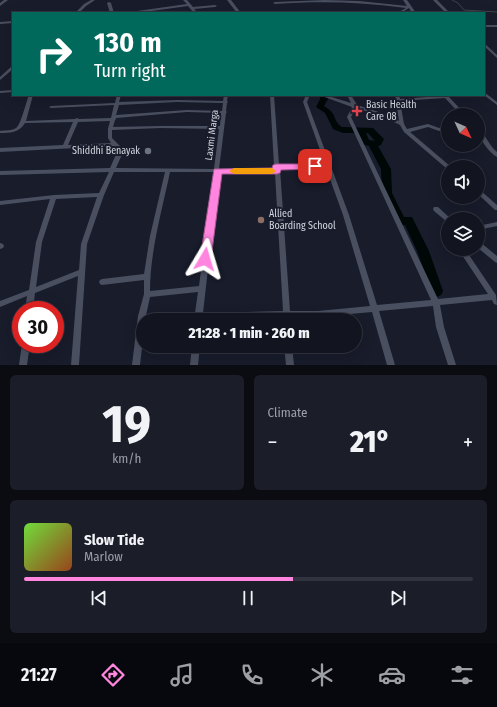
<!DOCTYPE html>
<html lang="en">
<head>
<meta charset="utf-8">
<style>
  :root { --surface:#121520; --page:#1b1e29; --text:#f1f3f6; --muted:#9c9fa5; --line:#31343e; --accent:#ff85de }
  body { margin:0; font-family:"Fira Sans Condensed",sans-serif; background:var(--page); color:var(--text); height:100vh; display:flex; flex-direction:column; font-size:15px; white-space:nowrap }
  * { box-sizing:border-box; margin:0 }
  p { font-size:13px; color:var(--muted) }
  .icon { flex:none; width:22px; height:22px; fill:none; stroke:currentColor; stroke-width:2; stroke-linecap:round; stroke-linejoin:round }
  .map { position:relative; height:365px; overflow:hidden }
  .sheet { display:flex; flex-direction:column; gap:10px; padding:10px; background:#0a0c12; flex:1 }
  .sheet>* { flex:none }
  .guide { position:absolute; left:12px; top:12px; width:473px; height:84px; border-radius:0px; box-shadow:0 4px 16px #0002,0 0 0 1px var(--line); background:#00695c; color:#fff; overflow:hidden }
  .needle { width:26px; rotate:134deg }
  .fabs { position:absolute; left:441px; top:108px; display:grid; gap:8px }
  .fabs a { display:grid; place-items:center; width:44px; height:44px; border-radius:50%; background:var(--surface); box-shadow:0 4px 16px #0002,0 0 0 1px var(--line); font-size:20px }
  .speed { position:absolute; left:12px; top:301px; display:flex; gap:8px; font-size:20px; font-weight:700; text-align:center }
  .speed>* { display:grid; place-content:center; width:52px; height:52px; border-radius:50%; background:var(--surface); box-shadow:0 4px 16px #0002,0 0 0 1px var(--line); line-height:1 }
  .speed .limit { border:6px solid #d22; background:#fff; color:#111 }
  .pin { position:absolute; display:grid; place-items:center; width:34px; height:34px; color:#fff; margin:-17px; border-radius:8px; box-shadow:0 2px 6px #0006 }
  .me { position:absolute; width:44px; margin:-22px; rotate:7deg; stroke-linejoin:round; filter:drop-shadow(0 0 3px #0008) }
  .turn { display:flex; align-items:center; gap:14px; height:84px; padding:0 16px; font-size:18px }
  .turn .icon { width:52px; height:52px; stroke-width:2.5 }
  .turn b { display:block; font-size:28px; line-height:34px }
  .big { font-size:30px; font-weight:800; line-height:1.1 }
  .sheet .widget { flex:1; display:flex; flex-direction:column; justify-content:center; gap:6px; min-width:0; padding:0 14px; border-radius:6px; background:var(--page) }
  .sheet .dial { align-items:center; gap:0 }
  .dial b { font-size:52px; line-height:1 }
  .song { display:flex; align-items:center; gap:12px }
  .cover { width:48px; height:48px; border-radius:6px; background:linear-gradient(135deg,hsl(100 70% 55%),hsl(20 70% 35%)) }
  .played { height:4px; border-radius:2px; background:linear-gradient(90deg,var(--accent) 60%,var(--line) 60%) }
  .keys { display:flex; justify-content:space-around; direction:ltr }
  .heat { display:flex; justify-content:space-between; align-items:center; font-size:22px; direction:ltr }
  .sheet .tiles { flex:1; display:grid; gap:10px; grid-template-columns:1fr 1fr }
  .widget:last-child { grid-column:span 2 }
  .trip { position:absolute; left:136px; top:313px; width:226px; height:40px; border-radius:20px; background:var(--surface); box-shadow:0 4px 16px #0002,0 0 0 1px var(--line); font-weight:800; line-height:40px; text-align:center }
  .dock { display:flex; height:64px; justify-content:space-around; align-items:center; background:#07080d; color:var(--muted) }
  .dock .icon { width:28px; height:28px }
  .dock .active { color:var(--accent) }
  .dock b { font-size:18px; color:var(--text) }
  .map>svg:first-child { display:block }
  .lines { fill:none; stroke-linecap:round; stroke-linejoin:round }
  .stream { stroke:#3f4548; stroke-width:1 }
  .river { fill:#000707; fill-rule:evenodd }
  .minor { fill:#4a4f60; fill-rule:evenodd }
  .route { fill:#ff85de; stroke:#a65690 }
  .slow { fill:#f59e0b }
  .health-dot { fill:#e0444e; stroke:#181c2b; stroke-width:1.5 }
  .worship-dot { fill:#6b7280; stroke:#181c2b; stroke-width:1.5 }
  .education-dot { fill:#8d6e63; stroke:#181c2b; stroke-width:1.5 }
  .labels { text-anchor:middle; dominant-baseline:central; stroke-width:4; stroke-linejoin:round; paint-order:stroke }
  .poi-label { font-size:10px; fill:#d3d7e1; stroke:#181c2b; text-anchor:start }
  .street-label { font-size:10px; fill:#d3d7e1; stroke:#181c2b }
</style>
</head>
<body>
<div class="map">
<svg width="497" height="365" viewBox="0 0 497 365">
  <rect width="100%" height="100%" fill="#181c2b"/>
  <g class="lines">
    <path class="stream" d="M452 0 458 3 464 10 497 12"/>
    <path class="river" d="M320 95H328V99L324 106C338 114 332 120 342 127L373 128 384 139 381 145 378 146 391 169 392 193 404 217H412L429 251 443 291 441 295 437 297 433 295 417 251 405 225H397L396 222 382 193 381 169 369 146 362 144 357 133H343L333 129 325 113 316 107 320 99ZM366 133H368L375 141 369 140Z"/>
    <path class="minor" d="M4 0H8L0 6V3Z
      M91 0H95L86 6 79 13H75L84 4Z
      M183 0H187L193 7 215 5 217 6 215 7 194 9 198 13H194L188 6 137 13H128L130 12 187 4Z
      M227 0H231L241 13H237Z
      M325 0 359 1 407 6 403 0H407L416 13H412L409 8 401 13H397L406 8C362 2 319 1 275 4L273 3 275 2Z
      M433 0H437L450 13H446Z
      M109 2 111 3 114 13H110L107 3Z
      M13 21V23L0 24V22Z
      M484 25H497V27H484Z
      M484 43 497 55V58L484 46Z
      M12 66H13V69L0 80V77Z
      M13 90V92L0 93V91Z
      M484 92 497 102V105L484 95Z
      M29 95H33L26 121 75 119 77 118 79 119 111 118 114 105 51 108 49 107 51 106 115 103 117 95H121L119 102 177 100 223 101 224 95H228L227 101 228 102 227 103 226 111 227 112 226 113 219 169H274L273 167 274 166 270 95H274L279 165 325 164 303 102 306 95H310L307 102 349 215 377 305 431 300 347 117 352 107 319 95H325L351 103 347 95H351L357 105 388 115 399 121 396 101 395 100 396 99 395 95H399L400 99 454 95 449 97 466 115H461L445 98 400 101 404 124 407 129 428 124 439 128 448 125V128L439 131 428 127 410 132 450 166 451 167H448V169L446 168 404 132 400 125 384 117 356 108 351 117 438 299 488 294 458 249H465L496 295 497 305 494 304 492 300 440 305 444 327 456 365H448L436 327 433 306 379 311 395 365H387L372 312 318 317 291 318V320H283V318L194 320 198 292 150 297 145 320H143V339L140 365H132L138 316 144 294V280L102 285 100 284 99 282 100 280 102 279 144 274 150 236 165 172H114L104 195 87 244 79 365H71L78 276 35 293 33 310H25L27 296 0 307V301L29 290 36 242 50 199 0 205V201L54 195 99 193 109 172 0 175V171L110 168 118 150 114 146 0 152V148L63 145 73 122 25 123C19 133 10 133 0 133V131C5 130 12 131 16 128 21 125 26 102 29 95ZM177 102 223 103 222 111 187 110 116 115 119 105ZM187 112 221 113 220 126H160L113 127 115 120 116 119V118ZM110 121 108 129V138L111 143 68 145 78 122ZM160 128 219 129 214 169 116 168 124 150 112 138V130ZM326 168 343 215 370 306 318 311H290L280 169ZM170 172H214L199 286 150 291C150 251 162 211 170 172ZM219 172 275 173 283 311 203 313ZM97 197 81 244 79 270 36 287 42 242 56 199Z
      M478 129C486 134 489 146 497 152V157C489 153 478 137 478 129Z
      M478 189 480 190 497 205V210H495L478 194Z
      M434 207H438L451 219H448V221H446L434 211 433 209Z
      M497 222V226L478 230V226Z
      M478 241 480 242 497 256V263L495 262 478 248Z
      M0 243 3 244 4 246 3 248 0 249Z
      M22 344H30L27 365H19Z
      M192 346H200L198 365H190Z
      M284 346H292L294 365H286Z"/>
  </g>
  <path class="route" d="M276 164H315L320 166 315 169 281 170 280 173 277 174H222L211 259 209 262 205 264 201 262 200 259 214 169 272 168 273 165Z"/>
  <path class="slow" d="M234 168H272L276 171 272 174H234L229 171Z"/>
  <path class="health-dot" d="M355 105h4v4h4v4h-4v4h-4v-4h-4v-4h4z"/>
  <circle class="worship-dot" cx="148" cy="151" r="4"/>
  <circle class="education-dot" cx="261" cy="220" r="4"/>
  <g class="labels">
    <g class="poi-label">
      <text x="366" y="105">Basic Health<tspan x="366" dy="12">Care 08</tspan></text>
      <text x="140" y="151" text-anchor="end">Shiddhi Benayak</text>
      <text x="269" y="214">Allied<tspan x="269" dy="12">Boarding School</tspan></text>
    </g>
    <g class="street-label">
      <text transform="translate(212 135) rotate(-83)">Laxmi Marga</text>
    </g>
  </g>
</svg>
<div class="fabs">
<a><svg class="needle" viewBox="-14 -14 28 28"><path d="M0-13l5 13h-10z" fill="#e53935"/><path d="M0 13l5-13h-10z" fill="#9c9fa5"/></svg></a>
<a><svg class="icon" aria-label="sound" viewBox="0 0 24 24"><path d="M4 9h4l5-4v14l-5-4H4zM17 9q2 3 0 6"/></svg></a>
<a><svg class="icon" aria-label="layers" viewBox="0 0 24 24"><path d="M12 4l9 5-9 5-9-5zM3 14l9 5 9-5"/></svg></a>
</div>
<div class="speed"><div class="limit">30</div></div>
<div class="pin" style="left:315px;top:166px;background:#d93025"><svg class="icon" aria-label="arrive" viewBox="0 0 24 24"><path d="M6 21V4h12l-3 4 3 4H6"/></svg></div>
<svg class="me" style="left:205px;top:259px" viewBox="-20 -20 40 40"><path d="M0-17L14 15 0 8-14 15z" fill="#ff85de" stroke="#fff" stroke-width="4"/></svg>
<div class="trip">21:28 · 1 min · 260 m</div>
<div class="guide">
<div class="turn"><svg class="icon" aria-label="right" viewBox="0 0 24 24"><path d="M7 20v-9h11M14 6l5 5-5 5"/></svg><div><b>130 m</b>Turn right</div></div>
</div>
</div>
<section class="sheet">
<div class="tiles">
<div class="widget dial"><b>19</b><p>km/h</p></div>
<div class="widget"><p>Climate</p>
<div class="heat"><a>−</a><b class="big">21°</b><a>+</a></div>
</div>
<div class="widget">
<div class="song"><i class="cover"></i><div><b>Slow Tide</b><p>Marlow</p></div></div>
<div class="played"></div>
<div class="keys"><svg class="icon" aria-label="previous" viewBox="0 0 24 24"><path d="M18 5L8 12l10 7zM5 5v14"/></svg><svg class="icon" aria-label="pause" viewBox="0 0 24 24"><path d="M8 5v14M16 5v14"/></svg><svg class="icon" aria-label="next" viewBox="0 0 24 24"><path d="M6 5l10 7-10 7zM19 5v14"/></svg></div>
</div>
</div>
</section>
<nav class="dock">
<b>21:27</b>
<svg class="icon active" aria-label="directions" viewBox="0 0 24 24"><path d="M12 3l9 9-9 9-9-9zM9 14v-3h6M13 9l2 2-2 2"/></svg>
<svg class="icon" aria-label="music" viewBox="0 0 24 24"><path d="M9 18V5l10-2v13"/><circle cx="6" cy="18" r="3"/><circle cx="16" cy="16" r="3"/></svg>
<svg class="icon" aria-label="phone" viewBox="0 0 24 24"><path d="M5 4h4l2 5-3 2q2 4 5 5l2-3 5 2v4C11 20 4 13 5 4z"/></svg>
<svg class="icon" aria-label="climate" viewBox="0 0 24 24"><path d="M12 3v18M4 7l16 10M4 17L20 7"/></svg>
<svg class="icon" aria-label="car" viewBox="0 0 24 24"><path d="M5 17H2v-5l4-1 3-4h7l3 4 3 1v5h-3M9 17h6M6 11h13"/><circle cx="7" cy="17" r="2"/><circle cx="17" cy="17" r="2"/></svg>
<svg class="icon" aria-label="filters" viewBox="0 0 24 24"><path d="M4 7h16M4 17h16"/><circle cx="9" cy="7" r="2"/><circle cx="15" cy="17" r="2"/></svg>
</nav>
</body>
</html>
